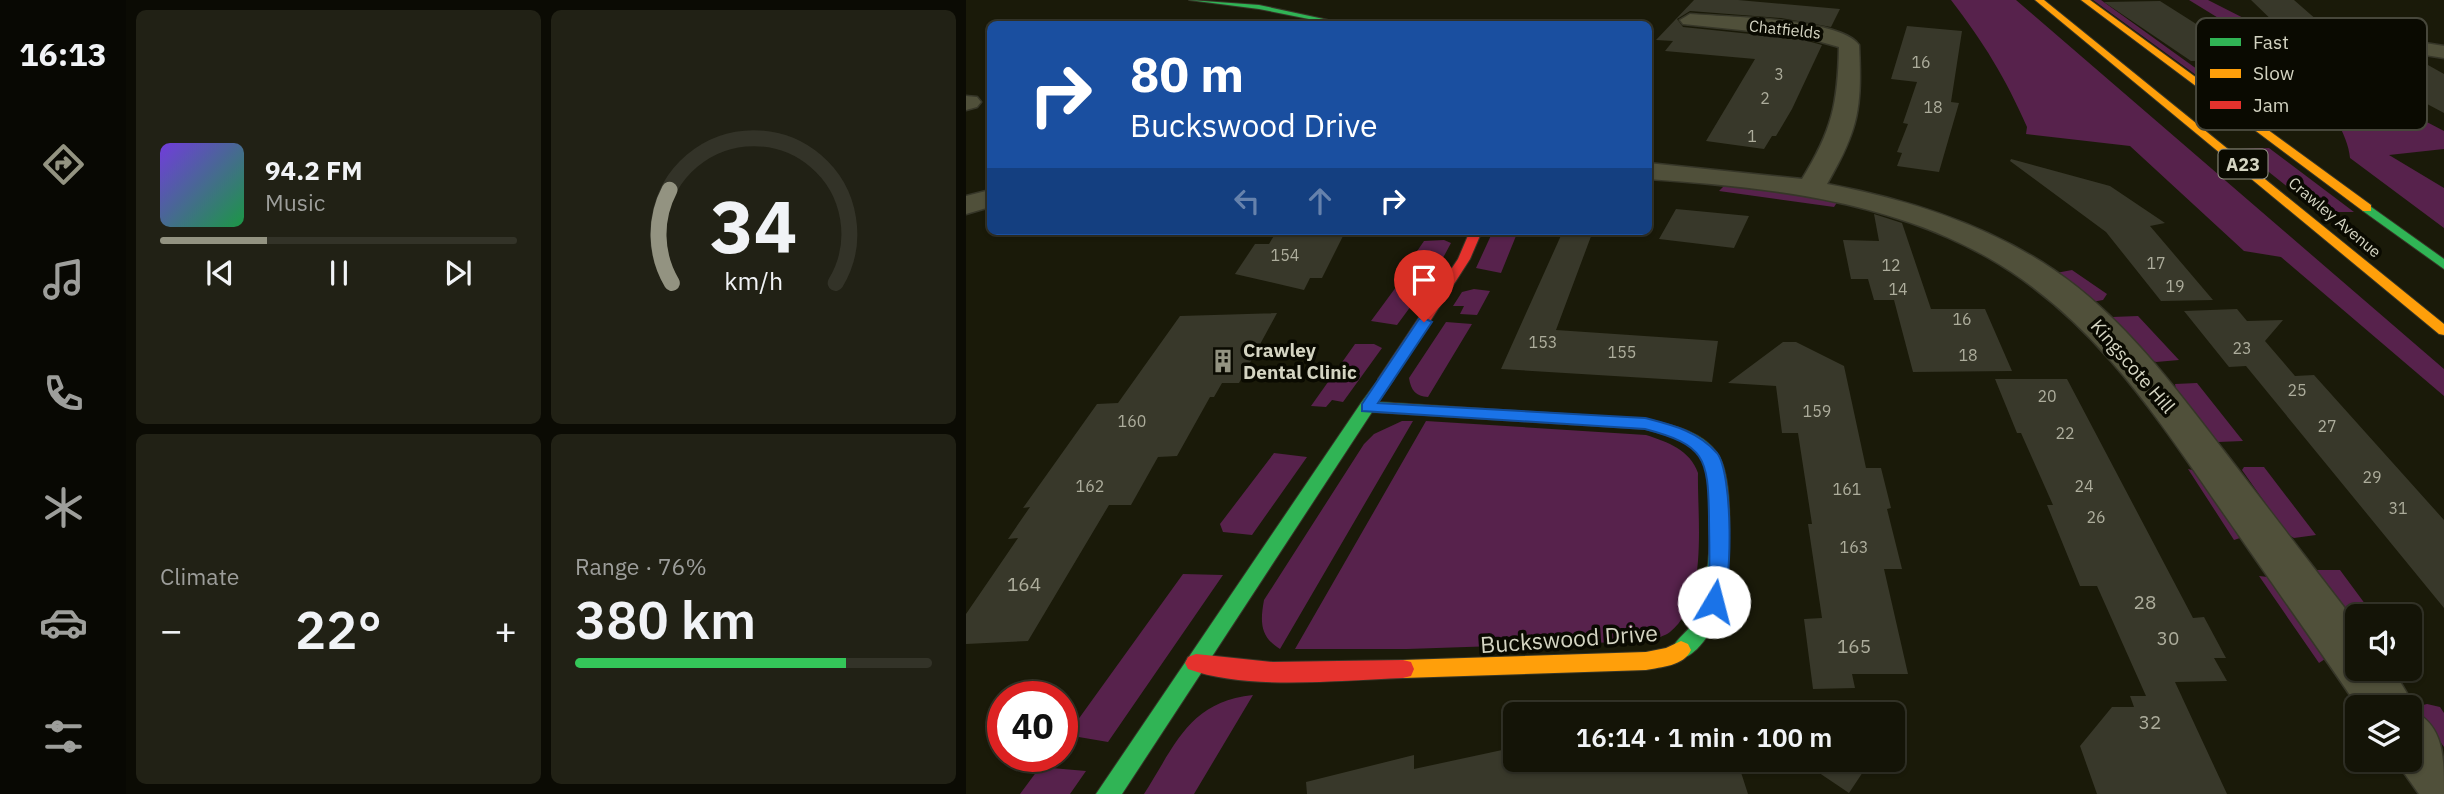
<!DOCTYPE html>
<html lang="en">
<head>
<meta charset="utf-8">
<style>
  :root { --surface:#141407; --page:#212115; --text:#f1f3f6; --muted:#9d9e9b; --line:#333328; --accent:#939381 }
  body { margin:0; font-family:"IBM Plex Sans",sans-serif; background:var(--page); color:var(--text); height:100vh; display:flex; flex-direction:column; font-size:26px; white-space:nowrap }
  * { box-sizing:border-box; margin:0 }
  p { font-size:23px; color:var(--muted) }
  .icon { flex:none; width:38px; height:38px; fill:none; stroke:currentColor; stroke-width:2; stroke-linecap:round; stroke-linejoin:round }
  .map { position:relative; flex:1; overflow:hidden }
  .drawer { display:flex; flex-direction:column; gap:10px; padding:10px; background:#0b0b04; width:840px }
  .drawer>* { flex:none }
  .banner { position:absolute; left:21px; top:21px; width:665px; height:214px; border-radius:10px; box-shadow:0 2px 5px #0004,0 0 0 2px var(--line); background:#1a4fa0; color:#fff; overflow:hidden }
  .controls { position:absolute; left:1379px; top:604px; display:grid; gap:14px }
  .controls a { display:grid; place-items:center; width:77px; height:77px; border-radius:10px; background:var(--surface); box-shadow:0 2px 5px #0004,0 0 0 2px var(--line); font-size:35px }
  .speed { position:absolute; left:21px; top:681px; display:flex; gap:14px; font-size:35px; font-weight:700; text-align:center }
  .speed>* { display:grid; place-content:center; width:91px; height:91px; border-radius:50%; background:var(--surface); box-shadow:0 2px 5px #0004,0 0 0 2px var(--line); line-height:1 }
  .speed .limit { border:10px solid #d22; background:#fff; color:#111 }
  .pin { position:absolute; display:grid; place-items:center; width:60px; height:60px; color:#fff; margin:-72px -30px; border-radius:50% 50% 50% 0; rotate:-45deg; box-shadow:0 0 7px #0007 }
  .pin .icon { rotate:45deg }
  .me { position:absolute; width:77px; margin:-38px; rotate:8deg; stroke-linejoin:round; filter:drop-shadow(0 0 5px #0008) }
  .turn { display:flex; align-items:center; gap:24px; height:147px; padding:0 28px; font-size:32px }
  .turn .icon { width:91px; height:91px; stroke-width:2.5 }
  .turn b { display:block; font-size:49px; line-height:60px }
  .lanes { display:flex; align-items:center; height:66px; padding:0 28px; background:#0003; justify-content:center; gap:35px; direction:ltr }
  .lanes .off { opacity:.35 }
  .big { font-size:52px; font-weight:600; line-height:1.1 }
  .drawer .widget { flex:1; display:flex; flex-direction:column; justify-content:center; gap:10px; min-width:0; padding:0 24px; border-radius:10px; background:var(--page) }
  .drawer .dial { align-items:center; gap:0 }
  .dial svg { height:182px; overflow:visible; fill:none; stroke:var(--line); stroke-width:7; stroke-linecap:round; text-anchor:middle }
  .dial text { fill:var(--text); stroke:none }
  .song { display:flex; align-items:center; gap:21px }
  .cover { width:84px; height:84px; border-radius:10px; background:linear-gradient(135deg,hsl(260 70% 55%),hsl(140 70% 35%)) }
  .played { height:7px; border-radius:4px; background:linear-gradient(90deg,var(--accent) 30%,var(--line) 30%) }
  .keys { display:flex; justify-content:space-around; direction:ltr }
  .heat { display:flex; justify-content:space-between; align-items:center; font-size:38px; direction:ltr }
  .charge { height:10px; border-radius:5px; background:linear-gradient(90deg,#34c759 76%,var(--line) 0) }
  .drawer .tiles { flex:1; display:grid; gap:10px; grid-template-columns:repeat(2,1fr) }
  .trip { position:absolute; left:537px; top:702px; width:402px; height:70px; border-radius:10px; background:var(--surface); box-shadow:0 2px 5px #0004,0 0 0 2px var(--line); font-weight:600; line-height:70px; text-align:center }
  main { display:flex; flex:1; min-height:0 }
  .tab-bar { display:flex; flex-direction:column; width:126px; justify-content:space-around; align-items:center; background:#080803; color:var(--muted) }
  .tab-bar .icon { width:49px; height:49px }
  .tab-bar .current { color:var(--accent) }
  .tab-bar b { font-size:32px; color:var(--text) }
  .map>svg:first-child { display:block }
  .green { fill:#57224c }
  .building { fill:#38382a }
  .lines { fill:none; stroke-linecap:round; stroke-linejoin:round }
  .street-casing { stroke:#363628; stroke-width:3 }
  .fast-casing { stroke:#363628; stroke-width:2 }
  .slow-casing { stroke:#363628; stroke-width:2 }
  .jam-casing { stroke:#363628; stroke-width:2 }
  .street { fill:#50503a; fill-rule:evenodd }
  .fast { fill:#30b455; fill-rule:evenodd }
  .slow { fill:#ff9f0a; fill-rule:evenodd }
  .jam { fill:#e5322d; fill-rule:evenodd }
  .route { fill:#1a73e8; stroke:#114b97; stroke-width:2 }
  .labels { text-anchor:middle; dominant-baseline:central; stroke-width:7; stroke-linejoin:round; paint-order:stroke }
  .far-street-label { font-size:16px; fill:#d4d4c2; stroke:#0a0a01 }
  .number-label { font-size:16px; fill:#adad9c }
  .shield { fill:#0a0a01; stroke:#979788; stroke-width:2 }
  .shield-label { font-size:18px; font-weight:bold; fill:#d4d4c2 }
  .poi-label { font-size:19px; font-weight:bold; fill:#d4d4c2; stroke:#0a0a01; text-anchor:start }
  .street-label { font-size:19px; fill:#d4d4c2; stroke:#0a0a01 }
  .near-number-label { font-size:19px; fill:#adad9c }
  .near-street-label { font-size:23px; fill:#d4d4c2; stroke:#0a0a01 }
  .key { fill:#0a0a01; stroke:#47473b; stroke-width:2 }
  .key-label { font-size:19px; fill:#d4d4c2 }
</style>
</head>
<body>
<main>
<nav class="tab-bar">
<b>16:13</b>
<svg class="icon current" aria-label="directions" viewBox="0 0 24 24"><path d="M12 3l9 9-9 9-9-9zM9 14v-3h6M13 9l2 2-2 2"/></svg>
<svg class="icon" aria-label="music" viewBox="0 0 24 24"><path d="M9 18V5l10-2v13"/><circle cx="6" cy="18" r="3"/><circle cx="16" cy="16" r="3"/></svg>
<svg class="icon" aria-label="phone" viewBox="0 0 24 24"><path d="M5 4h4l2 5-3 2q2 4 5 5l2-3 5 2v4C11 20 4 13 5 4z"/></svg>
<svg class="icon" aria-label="climate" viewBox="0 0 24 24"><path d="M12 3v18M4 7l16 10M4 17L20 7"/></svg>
<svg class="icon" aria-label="car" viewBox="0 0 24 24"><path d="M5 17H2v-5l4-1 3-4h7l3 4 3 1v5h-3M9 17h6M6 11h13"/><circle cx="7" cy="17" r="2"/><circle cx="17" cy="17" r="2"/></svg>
<svg class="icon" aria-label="filters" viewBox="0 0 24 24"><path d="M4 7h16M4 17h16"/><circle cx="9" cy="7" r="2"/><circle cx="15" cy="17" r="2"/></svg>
</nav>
<section class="drawer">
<div class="tiles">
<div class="widget">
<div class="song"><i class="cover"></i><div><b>94.2 FM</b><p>Music</p></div></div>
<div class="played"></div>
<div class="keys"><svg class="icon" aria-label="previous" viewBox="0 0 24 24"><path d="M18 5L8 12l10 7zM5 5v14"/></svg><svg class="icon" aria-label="pause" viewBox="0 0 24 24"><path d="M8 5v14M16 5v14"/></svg><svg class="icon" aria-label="next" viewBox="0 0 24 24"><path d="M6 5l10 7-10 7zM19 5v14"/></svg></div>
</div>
<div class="widget dial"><svg viewBox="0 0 100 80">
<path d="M14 69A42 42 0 1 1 86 69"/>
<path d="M14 69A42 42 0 0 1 13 28" stroke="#939381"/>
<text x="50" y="56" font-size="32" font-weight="700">34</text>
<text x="50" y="72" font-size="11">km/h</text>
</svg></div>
<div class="widget"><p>Climate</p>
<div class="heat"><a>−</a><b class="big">22°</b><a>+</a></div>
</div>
<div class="widget"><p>Range · 76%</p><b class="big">380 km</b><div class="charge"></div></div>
</div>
</section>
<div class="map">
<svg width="1478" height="794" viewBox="0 0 1478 794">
  <rect width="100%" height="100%" fill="#1a1a09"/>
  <path class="green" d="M985 0H1050L1478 369V396L1315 257 1278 251 1164 146 1060 134 1061 127C1039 77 1018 43 985 0Z
    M1127 0H1135L1267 95 1296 101 1295 116 1285 115Z
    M1223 0H1242L1305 32 1326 34 1347 48H1329L1390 85 1478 131V149L1423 155 1478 188V228L1384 158C1382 132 1361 112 1360 84Z
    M1303 148 1388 212H1353L1274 149Z
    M761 183 872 201 868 207 753 191Z
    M527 231H552L535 273 510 268Z
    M478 240 485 243 471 269H439L458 241Z
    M1106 270 1141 294 1137 300 1126 302 1090 273Z
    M436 279 464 280 431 325 405 321Z
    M508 289 524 291 511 315 494 314 498 306H487L496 292Z
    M1172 316 1213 360 1190 362 1183 359 1146 320V317Z
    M480 322 506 324 462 397C450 396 445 391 443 378Z
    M389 344H408L416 348 377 402 366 400 360 407 345 406Z
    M1231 383 1277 441 1252 442 1210 389 1209 384Z
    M436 421H447L314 649C294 637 294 622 298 600L398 444 408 434Z
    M460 421 680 435C702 442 724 450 732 473 731 518 743 601 704 632 699 636 690 638 684 641L441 649H329Z
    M308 453 341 457 286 535 257 532 254 524Z
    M1278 467H1298L1350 535 1328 538 1321 534 1276 470Z
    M1222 469 1231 471 1277 537 1268 540Z
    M1350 570H1374L1408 616H1391V632L1349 574Z
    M217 574 257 575 142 742 101 735Z
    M1293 576 1302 577 1359 659 1353 663Z
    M287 695 228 794H178C210 744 223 702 287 695Z
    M1461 704 1474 707 1478 713V747L1449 707Z
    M74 767 120 771 104 794H54Z"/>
  <path class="building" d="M728 0H772L874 9 865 27 815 18 724 11 711 19 717 27 834 39 856 45 826 109 810 136H806L798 149 740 141 789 59 699 51 707 41 690 40Z
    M1285 0H1328L1352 21 1392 25 1410 35 1363 33 1350 41 1356 49 1446 56 1478 74V113L1375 58H1345Z
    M1194 1 1287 60 1225 61 1138 2Z
    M941 26 996 31 985 102 993 103 973 172 931 166 936 153 931 152 942 124 937 123 951 82 925 79Z
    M1045 159 1144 186 1199 223 1184 226 1247 300 1195 301 1140 232 1044 161Z
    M710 209 783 216 768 248 693 239Z
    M908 214 936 223 965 309H1019L1046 371 947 372 928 300H908L902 279H885L877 240 913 241Z
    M597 231H627L590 330 752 341 746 382 535 369Z
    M379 232 356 278H344L338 290 269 274 289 244H303L309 234Z
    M1271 309 1281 321 1317 320 1299 341 1329 376 1348 375 1478 520V608L1280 366 1263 367 1218 311Z
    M311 313 273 383H256L248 397H244L211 456 192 457 165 505H143L62 641 0 644V614L52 538 42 539 64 507 57 508 131 404 152 403 214 316Z
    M817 342H830L878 366 900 468H915L925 508 921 509 936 569H918L942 674H886L889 688 847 689 838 619 856 618 842 524H846L832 433H816L810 386 762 383Z
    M1029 379H1101L1227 618 1238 617 1260 658H1248L1261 681 1209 682 1261 794H1131L1114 746 1146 707H1168L1164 696H1180L1131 586H1114L1081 505H1087L1055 433H1051Z
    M550 747V760H771L782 794H341L340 782 448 755V769Z
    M834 760H905L883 793Z"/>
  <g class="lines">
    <g class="street-casing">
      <path id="street" d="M724 14C758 17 875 18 893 45 896 108 893 129 861 184 940 199 1020 224 1088 270 1157 317 1208 386 1258 451 1303 509 1347 567 1391 624V668H1426L1449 707 1447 711C1478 726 1478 757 1478 794H1453L1429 760H1444V707H1392C1351 646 1307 585 1265 524 1195 424 1131 319 1021 257 918 199 798 187 682 179V163L836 179C866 131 872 103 873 47L834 36 717 24 714 20Z
        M1363 36 1434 39 1478 46V58L1434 51 1356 46 1353 42Z
        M0 96 11 97 15 102 11 107 0 110Z
        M24 190V207L0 214V196Z"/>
    </g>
    <g class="fast-casing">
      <path id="fast" d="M223 0 293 5 381 24H368L293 9Z
        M1401 204 1478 259V269L1397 211 1395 208Z
        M420 374 428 379 412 402 679 419C704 425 735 430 751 453 771 481 763 579 753 612 748 626 741 639 731 649 723 656 718 660 708 656L705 650C711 637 725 630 731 617 743 589 753 483 736 457 724 440 698 434 679 429L406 412 156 794H130L395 403 415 376Z"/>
    </g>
    <g class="slow-casing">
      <path id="slow" d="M1069 0H1078L1478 324V335L1473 334Z
        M1115 0H1124L1405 205V211H1397Z
        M715 641 722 644 725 650C718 666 695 667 680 670L437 678 429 676 426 669 429 662 437 660 680 652 700 648Z"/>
    </g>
    <g class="jam-casing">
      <path id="jam" d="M504 231H516L504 259 425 382H415L412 379 492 259Z
        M230 654 307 662 437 660 445 662 448 669 445 676 437 678C374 680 282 691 222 669L219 663 222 657Z"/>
    </g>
    <use href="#street" class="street"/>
    <use href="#fast" class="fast"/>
    <use href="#slow" class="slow"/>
    <use href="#jam" class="jam"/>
  </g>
  <path class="route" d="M458 318 466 322 412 403 679 418C706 425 732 431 751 453 767 473 767 585 755 608H741C736 598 742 587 743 576 744 557 743 536 743 517 742 457 739 445 679 429L396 411V404L453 319Z"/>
  <defs>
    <g id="building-bare" transform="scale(1.89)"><path d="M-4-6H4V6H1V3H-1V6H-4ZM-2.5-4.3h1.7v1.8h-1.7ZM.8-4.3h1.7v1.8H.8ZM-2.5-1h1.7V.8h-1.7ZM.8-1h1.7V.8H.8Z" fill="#939381" stroke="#0a0a01" stroke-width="2.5" paint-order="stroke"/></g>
  </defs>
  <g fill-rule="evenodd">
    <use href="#building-bare" x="257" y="361"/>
  </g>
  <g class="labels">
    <g class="far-street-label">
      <text transform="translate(819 29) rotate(6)">Chatfields</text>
      <text transform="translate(1369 217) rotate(40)">Crawley Avenue</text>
    </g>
    <g class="number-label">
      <text x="955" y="62">16</text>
      <text x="813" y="74">3</text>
      <text x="799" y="98">2</text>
      <text x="967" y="107">18</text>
      <text x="786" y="136">1</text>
      <text x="319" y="255">154</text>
      <text x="1190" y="263">17</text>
      <text x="925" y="265">12</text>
      <text x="1209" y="286">19</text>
      <text x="932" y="289">14</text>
      <text x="996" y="319">16</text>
      <text x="577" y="342">153</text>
      <text x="1276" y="348">23</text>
      <text x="656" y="352">155</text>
      <text x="1002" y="355">18</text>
      <text x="1331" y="390">25</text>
      <text x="1081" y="396">20</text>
      <text x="851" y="411">159</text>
      <text x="166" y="421">160</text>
      <text x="1361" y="426">27</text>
      <text x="1099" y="433">22</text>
      <text x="1406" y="477">29</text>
      <text x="124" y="486">162</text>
      <text x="1118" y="486">24</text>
      <text x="881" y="489">161</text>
      <text x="1432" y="508">31</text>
      <text x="1130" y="517">26</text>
      <text x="888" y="547">163</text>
    </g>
    <rect class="shield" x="1252.5" y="149.5" width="49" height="29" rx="5"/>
    <g class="shield-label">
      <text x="1277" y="164">A23</text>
    </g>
    <g class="poi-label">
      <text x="277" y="350">Crawley<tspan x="277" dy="22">Dental Clinic</tspan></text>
    </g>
    <g class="street-label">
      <text transform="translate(1167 366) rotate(49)">Kingscote Hill</text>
    </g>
    <g class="near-number-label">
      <text x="58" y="584">164</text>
      <text x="1179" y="602">28</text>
      <text x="1202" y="638">30</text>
      <text x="888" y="646">165</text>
      <text x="1184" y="722">32</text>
    </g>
    <g class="near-street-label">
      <text transform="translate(603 638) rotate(-4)">Buckswood Drive</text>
    </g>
  </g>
  <rect x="1230" y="18" width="231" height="112" rx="10" class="key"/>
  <rect x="1244" y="38" width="31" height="8" fill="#30b455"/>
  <rect x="1244" y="69" width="31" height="9" fill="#ff9f0a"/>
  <rect x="1244" y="101" width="31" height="8" fill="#e5322d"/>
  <g class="key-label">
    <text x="1287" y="49">Fast</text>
    <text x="1287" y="80">Slow</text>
    <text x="1287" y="112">Jam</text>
  </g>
</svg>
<div class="controls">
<a><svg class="icon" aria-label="sound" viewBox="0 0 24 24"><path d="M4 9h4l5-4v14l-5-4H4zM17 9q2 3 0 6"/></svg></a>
<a><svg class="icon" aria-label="layers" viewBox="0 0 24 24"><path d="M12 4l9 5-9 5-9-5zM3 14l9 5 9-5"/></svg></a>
</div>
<div class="speed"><div class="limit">40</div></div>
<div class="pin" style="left:458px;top:322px;background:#d93025"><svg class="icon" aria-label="arrive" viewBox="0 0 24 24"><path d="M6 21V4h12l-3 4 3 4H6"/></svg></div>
<svg class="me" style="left:748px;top:602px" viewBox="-20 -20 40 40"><circle r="19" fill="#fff"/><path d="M0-13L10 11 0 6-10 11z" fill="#1a73e8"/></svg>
<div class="trip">16:14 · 1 min · 100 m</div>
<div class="banner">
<div class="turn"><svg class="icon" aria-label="right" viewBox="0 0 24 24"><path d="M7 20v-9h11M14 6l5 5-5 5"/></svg><div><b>80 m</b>Buckswood Drive</div></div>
<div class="lanes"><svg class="icon off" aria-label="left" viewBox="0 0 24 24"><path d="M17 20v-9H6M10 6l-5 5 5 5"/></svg><svg class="icon off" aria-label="ahead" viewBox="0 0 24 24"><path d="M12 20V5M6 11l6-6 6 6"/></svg><svg class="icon" aria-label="right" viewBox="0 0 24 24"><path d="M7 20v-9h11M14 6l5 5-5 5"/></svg></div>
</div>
</div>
</main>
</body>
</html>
